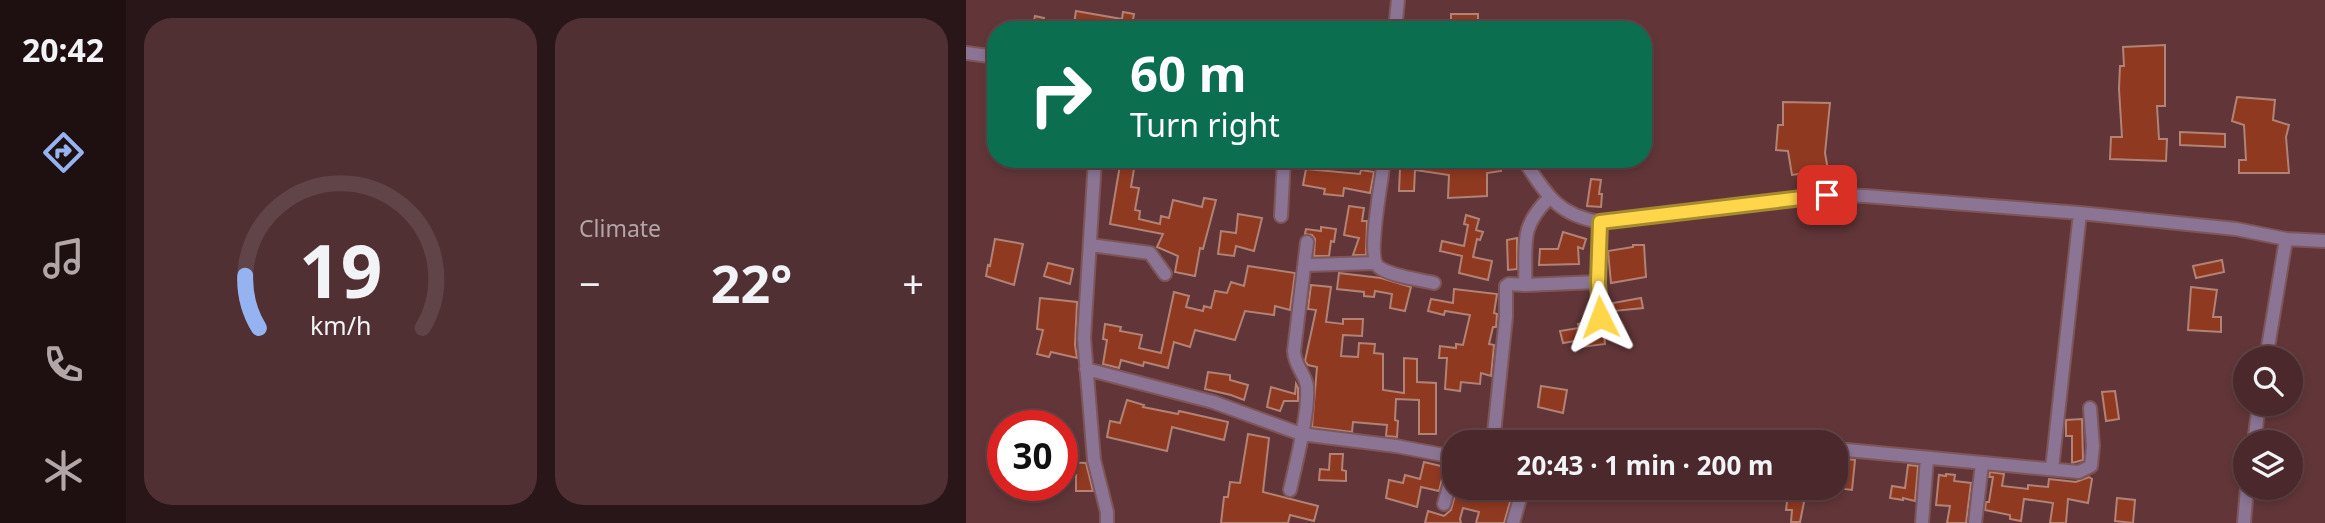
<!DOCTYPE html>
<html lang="en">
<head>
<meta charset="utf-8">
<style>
  :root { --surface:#4a282b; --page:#513033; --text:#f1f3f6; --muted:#b2a6a9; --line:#614447; --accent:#95b2f1 }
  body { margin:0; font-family:"Noto Sans",sans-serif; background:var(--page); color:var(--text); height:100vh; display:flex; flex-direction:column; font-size:26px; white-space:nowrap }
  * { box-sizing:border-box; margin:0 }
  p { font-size:23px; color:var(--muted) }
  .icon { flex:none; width:38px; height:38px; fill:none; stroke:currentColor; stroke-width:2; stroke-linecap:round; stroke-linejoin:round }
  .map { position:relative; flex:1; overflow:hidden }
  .panel { display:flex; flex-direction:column; gap:18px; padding:18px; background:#291618; width:840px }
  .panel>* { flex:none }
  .top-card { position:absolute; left:21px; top:21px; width:665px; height:147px; border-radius:28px; box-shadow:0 4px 10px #0003,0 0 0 2px var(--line); background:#0b6e4f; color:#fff; overflow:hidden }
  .tools { position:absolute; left:1267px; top:346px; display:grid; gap:14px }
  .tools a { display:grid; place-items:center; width:70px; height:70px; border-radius:50%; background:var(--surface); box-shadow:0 4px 10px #0003,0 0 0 2px var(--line); font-size:35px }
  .speed { position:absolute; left:21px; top:410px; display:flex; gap:14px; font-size:35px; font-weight:700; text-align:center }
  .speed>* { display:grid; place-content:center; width:91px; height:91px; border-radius:50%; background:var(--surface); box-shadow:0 4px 10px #0003,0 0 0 2px var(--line); line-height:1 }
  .speed .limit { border:10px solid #d22; background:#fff; color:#111 }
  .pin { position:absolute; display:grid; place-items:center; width:60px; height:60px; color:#fff; margin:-30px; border-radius:14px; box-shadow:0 4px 10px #0006 }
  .me { position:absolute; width:77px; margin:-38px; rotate:357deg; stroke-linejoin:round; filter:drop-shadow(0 0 5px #0008) }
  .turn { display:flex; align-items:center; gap:24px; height:147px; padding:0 28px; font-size:32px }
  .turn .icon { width:91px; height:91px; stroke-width:2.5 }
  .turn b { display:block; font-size:49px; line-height:60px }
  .big { font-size:52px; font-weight:700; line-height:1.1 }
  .panel .card { flex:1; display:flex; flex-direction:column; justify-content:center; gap:10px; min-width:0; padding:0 24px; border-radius:28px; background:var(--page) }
  .panel .dial { align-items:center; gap:0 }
  .dial svg { height:182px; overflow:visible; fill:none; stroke:var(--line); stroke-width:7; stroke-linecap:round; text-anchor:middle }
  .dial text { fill:var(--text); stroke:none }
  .heat { display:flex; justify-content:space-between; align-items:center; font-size:38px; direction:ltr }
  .panel .tiles { flex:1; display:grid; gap:18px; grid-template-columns:repeat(2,1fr) }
  .trip { position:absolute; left:476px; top:430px; width:406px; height:70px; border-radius:28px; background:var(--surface); box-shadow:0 4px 10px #0003,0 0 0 2px var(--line); font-weight:700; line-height:70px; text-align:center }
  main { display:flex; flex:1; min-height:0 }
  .menu { display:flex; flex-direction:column; width:126px; justify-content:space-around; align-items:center; background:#1e1011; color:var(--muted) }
  .menu .icon { width:49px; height:49px }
  .menu .active { color:var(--accent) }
  .menu b { font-size:32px; color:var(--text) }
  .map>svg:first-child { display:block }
  .building { fill:#8f3921; stroke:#b28275; stroke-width:2 }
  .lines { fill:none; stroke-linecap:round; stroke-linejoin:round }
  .minor-casing { stroke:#7e5558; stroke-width:16 }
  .minor { stroke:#8b7494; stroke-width:12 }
  .route-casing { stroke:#a68a30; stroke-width:18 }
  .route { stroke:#ffd54a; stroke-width:12 }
</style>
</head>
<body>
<main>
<nav class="menu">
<b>20:42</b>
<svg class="icon active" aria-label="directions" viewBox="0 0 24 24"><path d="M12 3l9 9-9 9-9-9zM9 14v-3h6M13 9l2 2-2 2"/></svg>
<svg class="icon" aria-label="music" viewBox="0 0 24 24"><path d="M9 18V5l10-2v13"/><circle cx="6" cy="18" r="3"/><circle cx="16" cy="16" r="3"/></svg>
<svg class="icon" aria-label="phone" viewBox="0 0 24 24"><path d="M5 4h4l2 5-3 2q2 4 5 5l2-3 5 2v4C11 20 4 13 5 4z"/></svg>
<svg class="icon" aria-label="climate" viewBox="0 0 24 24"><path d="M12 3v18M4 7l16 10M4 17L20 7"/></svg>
</nav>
<section class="panel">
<div class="tiles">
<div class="card dial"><svg viewBox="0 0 100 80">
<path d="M14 69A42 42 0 1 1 86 69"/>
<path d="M14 69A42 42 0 0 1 8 46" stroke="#95b2f1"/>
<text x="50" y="56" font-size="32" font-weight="700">19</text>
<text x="50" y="72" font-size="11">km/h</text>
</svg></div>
<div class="card"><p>Climate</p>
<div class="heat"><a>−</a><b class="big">22°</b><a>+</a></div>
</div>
</div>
</section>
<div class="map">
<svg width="1359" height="523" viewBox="0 0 1359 523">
  <rect width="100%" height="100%" fill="#623639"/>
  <path class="building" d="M110 11 156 19 157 12 168 14 165 30H107Z
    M485 14H512V26L485 25Z
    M69 16 78 18 77 22 98 25V30H66Z
    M1199 45V106H1191L1193 139H1201L1200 161 1144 159 1145 137H1156L1153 89 1154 66H1158L1157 47Z
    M1271 97 1309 100 1307 120 1323 125 1320 137 1323 173H1273V160H1280L1278 125 1266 121Z
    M817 102 864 103 859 153 862 170 826 175 822 151 810 150 812 125H817Z
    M1214 132 1259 134V147L1214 145Z
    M155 159H166L164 168 168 169 165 187 173 188 169 210 174 211 173 219 194 224 195 216 203 218 207 200 236 207 238 198 250 200 237 249 234 248 229 276 209 272 212 256 191 247 197 234 144 224Z
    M433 159H525L524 163 534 161 535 171 521 173V196L482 198 483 175 449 170 448 191H433L434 169 431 168Z
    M340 169 394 174 395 170 408 172 404 193 378 188 377 196 358 194 359 189 337 185Z
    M625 179 635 180 633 194H636L635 207 621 206Z
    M383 206 398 208 396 221H401L400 255H387L393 238 378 235Z
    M272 214 296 218 288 251 270 246 268 256 252 254 255 231 270 233Z
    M500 215 513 219 510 230 517 232 514 240 511 239 507 257 526 261 522 280 493 273 496 256 474 251 476 241 498 246 502 225 498 224Z
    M355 227 370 229 368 242 365 241 363 256H348L349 239 346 235 339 234 340 229 355 231Z
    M597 232 620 239 617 249 612 247 613 264 573 265 574 249H592Z
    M551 238V269L542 270 541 240Z
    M29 239 57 244 48 285 20 276 22 265 24 266Z
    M667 245H678L680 277 645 283 642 251 667 247Z
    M1256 260 1258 272 1230 278 1227 266Z
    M82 263 107 269 104 284 78 276Z
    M282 266 329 273 324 310 309 306 308 315 279 311 269 340 229 330 224 347 208 342 202 368 178 362 177 366 155 360 153 368 137 364 141 340 137 339 139 324 155 327 154 331 176 335 173 348 195 353 208 292 223 296 220 307 237 311 238 306 245 308 249 291 261 293 265 282 278 286Z
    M373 273 415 278 445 287 439 311 424 308 426 294 409 291 408 297 398 296V292L371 289Z
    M345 285 365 287 360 322 377 324V319H397L396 336 377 335 375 356 392 357 393 343 409 344 408 353 417 354V390L438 393V358L451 359V382L470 383V434H453V400L430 399 429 420 432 421 431 437 420 436 421 425 387 422 386 432 346 427 351 367 342 365 339 361 350 310 342 309Z
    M1225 287 1251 290 1247 317H1255V332L1222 330Z
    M488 289 531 294 528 313 531 314 530 327H527L523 344 528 345 525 376 515 373 514 384 495 382 494 391 479 389 481 358H473L474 346 490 348V344L497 345 504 315 479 311 478 315 462 311 465 299 487 303Z
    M74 298 111 302 109 345 111 358 85 352 83 357 71 354 77 330 71 329Z
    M675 298 677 308 648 311 647 303Z
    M626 321 631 325H637L639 344 616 347 615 340 597 343 594 331 613 328 612 324Z
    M242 372 264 375V380L282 385 278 400 265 395 239 389Z
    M330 384 332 388V401H318L314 411 301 407 305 387 329 394Z
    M575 386 601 390 597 413 572 407Z
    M1149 391 1153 419 1140 421 1136 392Z
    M161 400 178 405 177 407 212 414 213 411 262 422 258 440 206 427 201 451 141 437 144 421 154 423Z
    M1116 419 1117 460 1106 463V436H1100V420Z
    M282 434 303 438 297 492 352 506 348 521 324 515 322 523H255L258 497H262L264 482 274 483Z
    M364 454H377L376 470 380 471V481L353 480 354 469 363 470Z
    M876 458 889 460 886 490 870 488 872 471 870 470V459Z
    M96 462 120 463 127 491H110V475L96 474Z
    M458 462 479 467 473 491 455 487 451 507 420 498 423 480 437 483 439 475 454 479Z
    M942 465 952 466 949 501 937 498V500L924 498 926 486 939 488Z
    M1024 472 1038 474 1036 486 1062 489V485L1082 487 1083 479 1110 482 1123 477 1126 479 1122 503 1102 499 1100 523H1084L1087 503 1058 499 1055 521 1044 519V515L1019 510 1020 502H1023L1027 477H1023Z
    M980 474 989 475 988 481 1005 483 1000 523H981L984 506 970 505 973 475 980 476Z
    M491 488H548L538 523H510L513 512 497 508 494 519 495 523H459L462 511 478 516 485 510Z
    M822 494 839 497 834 522H825L826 510H820Z
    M1151 498 1169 500 1167 523 1149 521Z"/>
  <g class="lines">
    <g class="minor-casing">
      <path id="minor" d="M429 30 432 0
        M0 53 30 57
        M129 159 118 338 128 460 141 512V523
        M418 159C417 177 399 260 414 268 429 277 451 279 468 283
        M557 159C580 193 590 215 634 222L861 195 899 196 1114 213 1270 229 1320 239 1359 241
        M315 216 318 159
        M634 222 632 282 634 317
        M124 245 184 253 199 274
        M340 265 409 263
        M559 285 632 282
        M1300 359 1320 239
        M120 369 247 402 335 434 430 446 488 457
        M527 443 540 317V286L543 284 559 285C561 244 552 229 583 198
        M1288 443 1293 404
        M870 449 1113 472 1125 466 1127 446 1124 408
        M1086 469 1114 213
        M324 490C330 463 343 413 341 387 340 374 329 368 328 351L341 242
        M478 504 488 468
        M547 523 557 488
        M956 523 961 458
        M1009 523 1016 464
        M1278 523 1281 488"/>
    </g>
    <use href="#minor" class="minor"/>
  </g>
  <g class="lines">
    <g class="route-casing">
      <path id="route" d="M634 317 632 282 634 222 861 195"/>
    </g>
    <use href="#route" class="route"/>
  </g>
</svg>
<div class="tools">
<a><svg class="icon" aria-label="search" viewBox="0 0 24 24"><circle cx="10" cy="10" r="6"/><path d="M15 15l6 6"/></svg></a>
<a><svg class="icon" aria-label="layers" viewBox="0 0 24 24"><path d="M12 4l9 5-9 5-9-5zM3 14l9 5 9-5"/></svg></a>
</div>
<div class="speed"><div class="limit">30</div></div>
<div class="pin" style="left:861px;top:195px;background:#d93025"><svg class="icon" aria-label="arrive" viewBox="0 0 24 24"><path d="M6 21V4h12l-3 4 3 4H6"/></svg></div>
<svg class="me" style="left:634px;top:317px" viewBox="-20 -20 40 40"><path d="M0-17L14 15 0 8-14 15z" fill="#ffd54a" stroke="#fff" stroke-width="4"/></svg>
<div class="trip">20:43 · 1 min · 200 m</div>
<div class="top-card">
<div class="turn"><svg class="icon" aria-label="right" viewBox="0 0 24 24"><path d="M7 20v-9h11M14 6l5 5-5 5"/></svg><div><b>60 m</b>Turn right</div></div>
</div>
</div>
</main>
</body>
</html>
